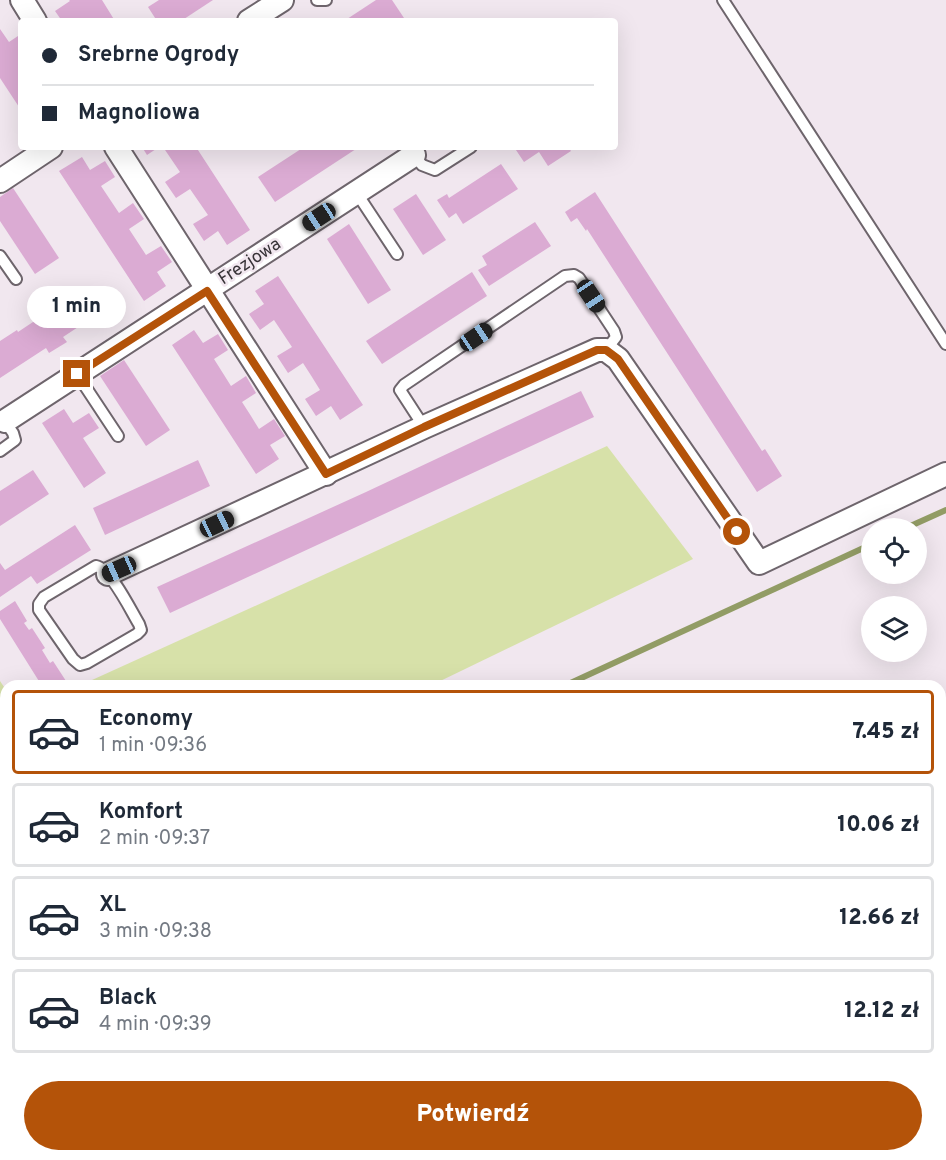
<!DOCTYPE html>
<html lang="pl">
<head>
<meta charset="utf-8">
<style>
	body { margin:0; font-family:Overpass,sans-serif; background:#f6f6f7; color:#1f2937; height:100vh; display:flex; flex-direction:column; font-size:22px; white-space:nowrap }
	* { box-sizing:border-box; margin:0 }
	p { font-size:20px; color:#747a83 }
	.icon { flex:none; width:33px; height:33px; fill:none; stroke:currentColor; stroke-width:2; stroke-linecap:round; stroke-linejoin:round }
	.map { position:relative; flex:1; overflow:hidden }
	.drawer { position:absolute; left:0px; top:680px; width:946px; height:482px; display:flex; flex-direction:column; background:#fff; border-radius:18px 18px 0 0; box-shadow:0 6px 24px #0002 }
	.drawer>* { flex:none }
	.top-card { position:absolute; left:18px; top:18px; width:600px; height:132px; border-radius:6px; box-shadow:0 6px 24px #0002; display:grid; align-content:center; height:132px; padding:0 24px; background:#fff }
	.controls { position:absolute; left:861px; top:518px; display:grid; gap:12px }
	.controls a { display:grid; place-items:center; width:66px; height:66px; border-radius:50%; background:#fff; box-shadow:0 6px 24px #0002; font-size:30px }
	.end { position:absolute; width:27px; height:27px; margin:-14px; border:8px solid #b45309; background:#fff; box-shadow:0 0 0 3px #fff }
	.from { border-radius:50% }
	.bubble { position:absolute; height:42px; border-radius:21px; background:#fff; box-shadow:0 6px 24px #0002; font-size:20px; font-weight:800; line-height:42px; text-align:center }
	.car { position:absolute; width:18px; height:36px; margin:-18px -9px; border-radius:8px; box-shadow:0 0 4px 2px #0007; background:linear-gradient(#222 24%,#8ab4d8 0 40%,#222 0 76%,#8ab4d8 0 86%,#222 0) }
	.top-card b { display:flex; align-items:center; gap:21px; height:57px; font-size:22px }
	.top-card b+b { border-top:2px solid #e0e1e3 }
	.top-card i { width:15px; height:15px; background:#1f2937 }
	ul { padding:10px 0 0; list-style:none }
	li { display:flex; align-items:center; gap:18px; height:84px; margin:0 12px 9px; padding:0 12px; border:3px solid #e0e1e3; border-radius:6px }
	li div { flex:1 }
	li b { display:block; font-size:22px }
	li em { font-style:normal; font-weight:800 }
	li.active { border-color:#b45309 }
	li>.icon { width:54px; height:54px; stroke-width:1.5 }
	.primary-button { display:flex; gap:12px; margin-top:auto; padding:12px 24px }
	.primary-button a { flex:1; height:69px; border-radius:36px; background:#b45309; color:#fff; font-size:24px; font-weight:800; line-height:69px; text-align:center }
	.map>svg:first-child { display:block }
</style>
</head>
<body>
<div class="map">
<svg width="946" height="1160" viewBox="0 0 946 1160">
	<rect width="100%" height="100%" fill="#f1e7ef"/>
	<g fill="#d7e1a9">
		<polygon points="607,446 693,559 432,685 81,685"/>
		<polygon points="0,681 6,690 6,892 0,895"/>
	</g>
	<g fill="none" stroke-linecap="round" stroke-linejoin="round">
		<g stroke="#929c65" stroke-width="6">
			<polyline points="906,528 946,510"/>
			<polyline points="564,686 872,544"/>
			<polyline points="0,946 6,943"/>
		</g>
	</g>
	<g fill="#dbabd3">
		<polygon points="69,0 102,0 115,21 83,21 81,18 75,21 62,21 55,11 70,1"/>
		<polygon points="159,0 213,0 181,21 157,21 148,7"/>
		<polygon points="376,0 392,0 404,18 399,21 344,21"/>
		<polygon points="0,29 9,42 21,34 19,58 21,110 0,78"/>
		<polygon points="142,147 159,147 147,155"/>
		<polygon points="163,147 196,147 250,230 227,245 218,231 204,241 193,224 208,215 190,189 176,198 165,182 180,172"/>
		<polygon points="304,147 359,147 275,202 258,177"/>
		<polygon points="514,147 568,147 571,151 548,166 539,152 524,162"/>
		<polygon points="82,157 90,170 105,161 115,177 101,186 119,213 133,203 144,219 129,229 146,255 161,246 172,262 157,272 166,286 144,301 59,171"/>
		<polygon points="501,164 518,189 463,224 456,213 449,218 437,200 447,194 449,198"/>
		<polygon points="13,188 59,258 35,274 0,221 0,197"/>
		<polygon points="595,192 762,451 765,449 782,476 757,492 587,229 586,231 577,218 571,222 565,212"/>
		<polygon points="416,194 446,240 423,255 393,209"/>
		<polygon points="535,222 551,246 489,286 478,270 487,265 482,256"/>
		<polygon points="349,224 391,290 368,304 327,239"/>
		<polygon points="472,272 487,296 382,364 366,341"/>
		<polygon points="278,276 363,405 340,420 331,406 316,416 305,399 320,390 312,377 303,363 288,373 277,356 292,347 274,320 260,330 249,314 264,304 255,291"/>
		<polygon points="87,286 92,294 99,289 110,306 63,337 67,342 49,353 46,348 0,378 0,341 17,330 18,332"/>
		<polygon points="194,330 203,343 218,334 228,350 214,359 231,386 246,376 256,393 242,402 251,416 259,429 274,419 285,436 270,445 279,459 256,474 172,345"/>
		<polygon points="124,360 170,430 146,446 100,376"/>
		<polygon points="581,391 594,417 170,613 157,587 366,492"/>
		<polygon points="64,409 73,423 89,413 99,428 83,438 106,473 84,488 42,423"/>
		<polygon points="198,460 210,486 105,535 93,508"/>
		<polygon points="33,470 49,494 0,526 0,491"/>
		<polygon points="75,525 91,550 37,584 31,576 0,597 0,563 5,570"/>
		<polygon points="15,601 27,621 24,623 29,630 32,628 45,648 42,650 50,663 53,661 66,681 59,686 42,686 0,619 0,611"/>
	</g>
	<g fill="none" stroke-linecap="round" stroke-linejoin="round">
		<defs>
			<g id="lane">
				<polyline points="317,0 326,0"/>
				<polyline points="723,0 946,344"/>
				<polyline points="413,154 422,165 435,170 471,147"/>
				<polyline points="356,192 397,254"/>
				<polyline points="0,256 16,279"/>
				<polyline points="77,374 118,436"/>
				<polyline points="424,427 400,390 404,385 565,276 574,275 579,278 614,331 616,337 606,350"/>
				<polyline points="0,451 15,440 13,433 4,420"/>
				<path d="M96,566C111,569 131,611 139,624L141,630L137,634L87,663L80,665L73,659L39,610V604L44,597Z"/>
			</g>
			<g id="street">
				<polyline points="22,0 35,21"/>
				<polyline points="249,21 282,0"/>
				<polyline points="116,147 326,474"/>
				<polyline points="0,181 51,147"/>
				<polyline points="5,421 414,155"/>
				<polyline points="108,574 424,427 597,350 606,350 618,359 759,563 946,474"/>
			</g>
		</defs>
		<use href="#lane" stroke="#6e656c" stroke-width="14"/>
		<use href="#street" stroke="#6e656c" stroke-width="26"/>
		<use href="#lane" stroke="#fff" stroke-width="10"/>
		<use href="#street" stroke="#fff" stroke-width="22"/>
	</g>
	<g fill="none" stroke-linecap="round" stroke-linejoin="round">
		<polyline stroke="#b45309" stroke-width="8" points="77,374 207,291 326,474 424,427 597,350 606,350 618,359 737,532"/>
	</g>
	<g text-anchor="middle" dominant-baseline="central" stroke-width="5" stroke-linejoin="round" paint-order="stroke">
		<g font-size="18" fill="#373337" stroke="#f1e7ef">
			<text transform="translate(250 262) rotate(-33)">Frezjowa</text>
		</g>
	</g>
</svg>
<div class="controls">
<a><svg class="icon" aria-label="locate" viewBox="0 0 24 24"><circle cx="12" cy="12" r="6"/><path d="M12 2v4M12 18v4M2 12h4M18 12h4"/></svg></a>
<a><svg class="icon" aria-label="layers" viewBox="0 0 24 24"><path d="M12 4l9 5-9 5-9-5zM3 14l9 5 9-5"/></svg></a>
</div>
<i class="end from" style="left:737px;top:532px"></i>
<i class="end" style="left:77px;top:374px"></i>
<div class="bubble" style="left:27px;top:286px;width:99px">1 min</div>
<i class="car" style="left:319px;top:217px;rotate:237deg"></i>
<i class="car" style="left:591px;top:296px;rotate:146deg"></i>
<i class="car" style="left:476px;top:337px;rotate:56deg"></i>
<i class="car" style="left:217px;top:524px;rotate:65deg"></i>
<i class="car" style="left:119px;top:569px;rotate:246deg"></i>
<div class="top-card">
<b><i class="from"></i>Srebrne Ogrody</b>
<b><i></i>Magnoliowa</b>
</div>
<section class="drawer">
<ul>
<li class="active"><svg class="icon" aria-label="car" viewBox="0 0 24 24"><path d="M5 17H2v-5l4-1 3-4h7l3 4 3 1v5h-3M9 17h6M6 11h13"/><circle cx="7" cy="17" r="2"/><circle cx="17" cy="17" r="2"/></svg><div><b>Economy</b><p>1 min · 09:36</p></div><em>7.45 zł</em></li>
<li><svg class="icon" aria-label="car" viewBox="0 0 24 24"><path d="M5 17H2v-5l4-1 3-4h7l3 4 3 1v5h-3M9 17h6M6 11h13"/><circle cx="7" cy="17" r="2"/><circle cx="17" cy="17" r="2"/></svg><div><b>Komfort</b><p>2 min · 09:37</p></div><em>10.06 zł</em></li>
<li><svg class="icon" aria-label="car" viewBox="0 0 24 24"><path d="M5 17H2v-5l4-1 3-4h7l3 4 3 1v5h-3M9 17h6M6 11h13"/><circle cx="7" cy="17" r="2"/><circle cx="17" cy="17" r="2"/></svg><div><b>XL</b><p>3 min · 09:38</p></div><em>12.66 zł</em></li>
<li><svg class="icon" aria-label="car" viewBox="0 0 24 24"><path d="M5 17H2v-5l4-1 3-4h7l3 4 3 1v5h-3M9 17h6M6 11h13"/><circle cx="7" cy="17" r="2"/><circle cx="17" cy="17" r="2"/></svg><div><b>Black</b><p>4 min · 09:39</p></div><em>12.12 zł</em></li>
</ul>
<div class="primary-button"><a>Potwierdź</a></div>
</section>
</div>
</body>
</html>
